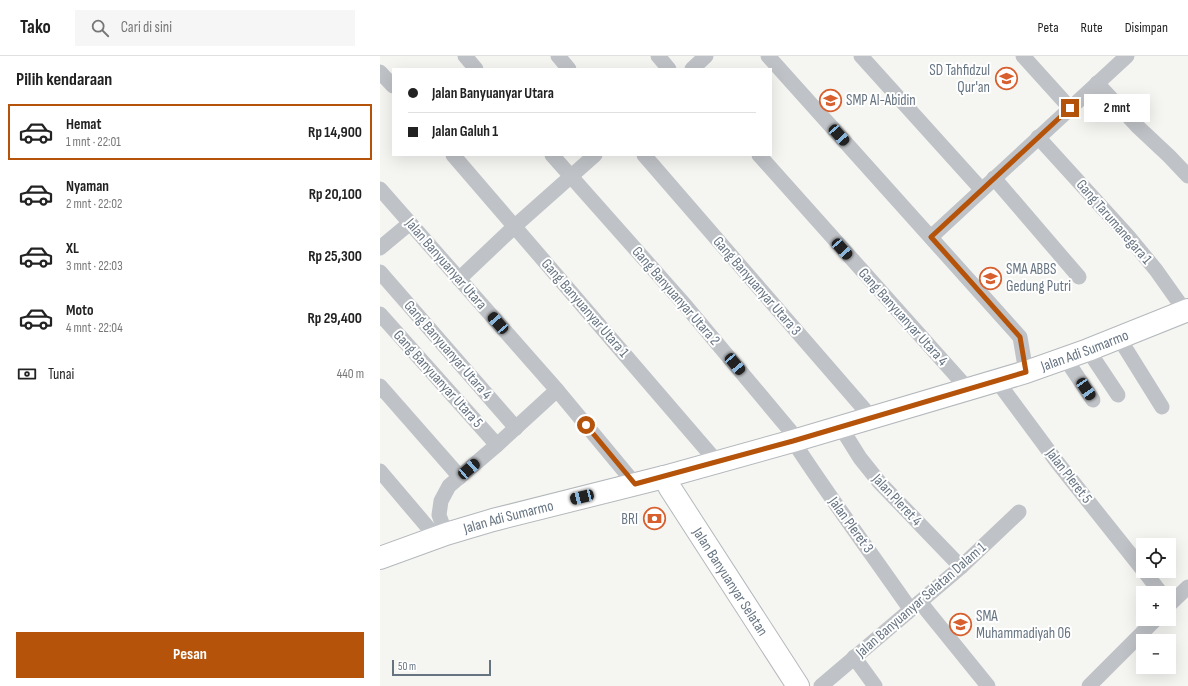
<!DOCTYPE html>
<html lang="id">
<head>
<meta charset="utf-8">
<style>
	body { margin:0; font-family:"Sofia Sans Condensed",sans-serif; background:#f6f6f6; color:#222; height:100vh; display:flex; flex-direction:column; font-size:15px; white-space:nowrap }
	* { box-sizing:border-box; margin:0 }
	p { font-size:13px; color:#767676 }
	.icon { flex:none; width:22px; height:22px; fill:none; stroke:currentColor; stroke-width:2; stroke-linecap:round; stroke-linejoin:round }
	.map { position:relative; flex:1; overflow:hidden }
	.panel { display:flex; flex-direction:column; background:#fff; width:380px }
	.panel>* { flex:none }
	.banner { position:absolute; left:12px; top:12px; width:380px; height:88px; border-radius:0px; box-shadow:0 4px 16px #0002; display:grid; align-content:center; height:88px; padding:0 16px; background:#fff }
	.tools { position:absolute; left:756px; top:482px; display:grid; gap:8px }
	.tools a { display:grid; place-items:center; width:40px; height:40px; border-radius:0px; background:#fff; box-shadow:0 4px 16px #0002; font-size:20px }
	.scale { position:absolute; left:12px; bottom:10px; width:99px; box-sizing:border-box; padding-left:4px; border:2px solid #667482; border-top:0; font-size:11px; line-height:14px; white-space:nowrap; color:#667482; -webkit-text-stroke:3px #fff; paint-order:stroke }
	.end { position:absolute; width:18px; height:18px; margin:-9px; border:5px solid #b45309; background:#fff; box-shadow:0 0 0 2px #fff }
	.from { border-radius:50% }
	.bubble { position:absolute; height:28px; border-radius:0px; background:#fff; box-shadow:0 4px 16px #0002; font-size:13px; font-weight:700; line-height:28px; text-align:center }
	.car { position:absolute; width:12px; height:24px; margin:-12px -6px; border-radius:5px; box-shadow:0 0 3px 1px #0007; background:linear-gradient(#222 24%,#8ab4d8 0 40%,#222 0 76%,#8ab4d8 0 86%,#222 0) }
	.banner b { display:flex; align-items:center; gap:14px; height:38px; font-size:15px }
	.banner b+b { border-top:1px solid #e0e0e0 }
	.banner i { width:10px; height:10px; background:#222 }
	ul { padding:0; list-style:none }
	li { display:flex; align-items:center; gap:12px; height:56px; margin:0 8px 6px; padding:0 8px; border:2px solid transparent; border-radius:0px }
	li div { flex:1 }
	li b { display:block; font-size:15px }
	li em { font-style:normal; font-weight:700 }
	li.current { border-color:#b45309 }
	li>.icon { width:36px; height:36px; stroke-width:1.5 }
	h2 { padding:0 16px; font-size:18px; line-height:48px }
	.pay { display:flex; align-items:center; gap:10px; height:44px; padding:0 16px; font-size:15px }
	.pay p { margin-inline-start:auto }
	.cta { display:flex; gap:8px; margin-top:auto; padding:8px 16px }
	.cta a { flex:1; height:46px; border-radius:0px; background:#b45309; color:#fff; font-size:16px; font-weight:700; line-height:46px; text-align:center }
	header { display:flex; align-items:center; gap:24px; box-sizing:border-box; height:56px; padding:0 20px; background:#fff; border-bottom:1px solid #e0e0e0 }
	header strong { font-size:19px }
	nav { display:flex; gap:22px; margin-inline-start:auto; font-size:14px }
	.search { width:280px; height:36px; background:#f6f6f6; display:flex; align-items:center; gap:10px; box-sizing:border-box; padding:0 14px; border-radius:0px; color:#767676; font-size:15px }
	main { display:flex; flex:1; min-height:0 }
	.map>svg:first-child { display:block }
</style>
</head>
<body>
<header>
<strong>Tako</strong>
<div class="search"><svg class="icon" aria-label="search" viewBox="0 0 24 24"><circle cx="10" cy="10" r="6"/><path d="M15 15l6 6"/></svg>Cari di sini</div>
<nav><a>Peta</a><a>Rute</a><a>Disimpan</a></nav>
</header>
<main>
<section class="panel">
<h2>Pilih kendaraan</h2>
<ul>
<li class="current"><svg class="icon" aria-label="car" viewBox="0 0 24 24"><path d="M5 17H2v-5l4-1 3-4h7l3 4 3 1v5h-3M9 17h6M6 11h13"/><circle cx="7" cy="17" r="2"/><circle cx="17" cy="17" r="2"/></svg><div><b>Hemat</b><p>1 mnt · 22:01</p></div><em>Rp 14,900</em></li>
<li><svg class="icon" aria-label="car" viewBox="0 0 24 24"><path d="M5 17H2v-5l4-1 3-4h7l3 4 3 1v5h-3M9 17h6M6 11h13"/><circle cx="7" cy="17" r="2"/><circle cx="17" cy="17" r="2"/></svg><div><b>Nyaman</b><p>2 mnt · 22:02</p></div><em>Rp 20,100</em></li>
<li><svg class="icon" aria-label="car" viewBox="0 0 24 24"><path d="M5 17H2v-5l4-1 3-4h7l3 4 3 1v5h-3M9 17h6M6 11h13"/><circle cx="7" cy="17" r="2"/><circle cx="17" cy="17" r="2"/></svg><div><b>XL</b><p>3 mnt · 22:03</p></div><em>Rp 25,300</em></li>
<li><svg class="icon" aria-label="car" viewBox="0 0 24 24"><path d="M5 17H2v-5l4-1 3-4h7l3 4 3 1v5h-3M9 17h6M6 11h13"/><circle cx="7" cy="17" r="2"/><circle cx="17" cy="17" r="2"/></svg><div><b>Moto</b><p>4 mnt · 22:04</p></div><em>Rp 29,400</em></li>
</ul>
<div class="pay"><svg class="icon" aria-label="cash" viewBox="0 0 24 24"><path d="M3 7h18v10H3z"/><circle cx="12" cy="12" r="2"/></svg>Tunai<p>440 m</p></div>
<div class="cta"><a>Pesan</a></div>
</section>
<div class="map">
<svg width="808" height="630" viewBox="0 0 808 630">
	<rect width="100%" height="100%" fill="#f5f6f2"/>
	<g fill="none" stroke-linecap="round" stroke-linejoin="round">
		<defs>
			<g id="secondary">
				<path id="s1" d="M284,421L290,432L418,630"/>
				<path id="s2" d="M0,502L66,478L113,464L284,421L413,385L646,316L708,294L808,254"/>
			</g>
		</defs>
		<use href="#secondary" stroke="#b4b8bc" stroke-width="24"/>
		<g stroke="#bfc2c6" stroke-width="15">
			<polyline points="85,0 96,13"/>
			<polyline points="178,0 189,13"/>
			<polyline points="278,0 289,13"/>
			<polyline points="388,0 640,281 646,316"/>
			<polyline points="481,0 601,133"/>
			<polyline points="643,0 690,52"/>
			<polyline points="312,13 326,0"/>
			<polyline points="0,16 13,30"/>
			<polyline points="717,27 757,70 789,100 808,120"/>
			<polyline points="658,81 748,180 776,214 805,255"/>
			<polyline points="73,99 337,406"/>
			<polyline points="172,99 305,249 418,384"/>
			<polyline points="264,99 491,361"/>
			<polyline points="379,99 588,333"/>
			<polyline points="614,122 699,221"/>
			<polyline points="0,133 177,334 255,428"/>
			<polyline points="551,181 747,0"/>
			<polyline points="0,192 30,167"/>
			<polyline points="0,216 136,372"/>
			<polyline points="79,223 135,170 215,99"/>
			<polyline points="0,258 117,389"/>
			<polyline points="739,282 782,351"/>
			<polyline points="708,294 738,339"/>
			<polyline points="685,302 713,344"/>
			<polyline points="617,325 677,406 763,514"/>
			<polyline points="0,330 80,421"/>
			<polyline points="460,370 480,402 500,427 581,511"/>
			<path d="M413,385C450,442 491,497 530,553"/>
			<polyline points="0,415 56,481"/>
			<polyline points="66,478 59,459 61,445 69,430 117,389 177,334"/>
			<polyline points="764,515 781,537"/>
			<polyline points="540,546 608,630"/>
			<polyline points="789,549 808,531"/>
			<polyline points="474,601 495,630"/>
			<polyline points="441,630 581,511 639,456"/>
			<polyline points="709,630 776,563"/>
		</g>
		<use href="#secondary" stroke="#fff" stroke-width="22"/>
	</g>
	<g fill="none" stroke-linecap="round" stroke-linejoin="round">
		<polyline stroke="#b45309" stroke-width="5" points="206,369 255,428 413,385 646,316 640,281 551,181 690,52"/>
	</g>
	<defs>
		<symbol id="school-ring" viewBox="-11 -11 22 22"><circle r="9.5" fill="#fff" stroke="#d8602f" stroke-width="1.5"/><path d="M0-5L7-2L0 1L-7-2ZM-4 1L0 2.5L4 1V4Q0 6-4 4Z" fill="#d8602f"/></symbol>
		<symbol id="bank-ring" viewBox="-11 -11 22 22"><circle r="9.5" fill="#fff" stroke="#d8602f" stroke-width="1.5"/><path d="M-6-4H6V4H-6ZM0-2.3a2.3 2.3 0 1 0 0 4.6a2.3 2.3 0 1 0 0-4.6Z" fill="#d8602f"/></symbol>
	</defs>
	<g fill-rule="evenodd">
		<use href="#school-ring" x="614" y="10" width="25" height="25"/>
		<use href="#school-ring" x="438" y="32" width="25" height="25"/>
		<use href="#school-ring" x="598" y="210" width="25" height="25"/>
		<use href="#bank-ring" x="262" y="450" width="25" height="25"/>
		<use href="#school-ring" x="568" y="556" width="25" height="25"/>
	</g>
	<g text-anchor="middle" dominant-baseline="central" stroke-width="4" stroke-linejoin="round" paint-order="stroke">
		<g font-size="15" fill="#667482" stroke="#fff" text-anchor="start">
			<text x="610" y="14" text-anchor="end">SD Tahfidzul<tspan x="610" dy="17">Qur'an</tspan></text>
			<text x="466" y="44">SMP Al-Abidin</text>
			<text x="626" y="213">SMA ABBS<tspan x="626" dy="17">Gedung Putri</tspan></text>
			<text x="258" y="463" text-anchor="end">BRI</text>
			<text x="596" y="560">SMA<tspan x="596" dy="17">Muhammadiyah 06</tspan></text>
		</g>
		<g font-size="15" fill="#667482" stroke="#fff">
			<text transform="translate(734 166) rotate(49)">Gang Tarumanegara 1</text>
			<text transform="translate(66 208) rotate(49)">Jalan Banyuanyar Utara</text>
			<text transform="translate(377 230) rotate(49)">Gang Banyuanyar Utara 3</text>
			<text transform="translate(296 240) rotate(49)">Gang Banyuanyar Utara 2</text>
			<text transform="translate(205 252) rotate(49)">Gang Banyuanyar Utara 1</text>
			<text transform="translate(523 261) rotate(48)">Gang Banyuanyar Utara 4</text>
			<text transform="translate(68 294) rotate(49)">Gang Banyuanyar Utara 4</text>
			<text stroke="none"><textPath href="#s2" startOffset="735">Jalan Adi Sumarmo</textPath></text>
			<text transform="translate(58 323) rotate(48)">Gang Banyuanyar Utara 5</text>
			<text transform="translate(689 420) rotate(52)">Jalan Pleret 5</text>
			<text transform="translate(517 444) rotate(47)">Jalan Pleret 4</text>
			<text stroke="none"><textPath href="#s2" startOffset="135">Jalan Adi Sumarmo</textPath></text>
			<text transform="translate(471 469) rotate(54)">Jalan Pleret 3</text>
			<text stroke="none"><textPath href="#s1" startOffset="124">Jalan Banyuanyar Selatan</textPath></text>
			<text transform="translate(541 544) rotate(-41)">Jalan Banyuanyar Selatan Dalam 1</text>
		</g>
	</g>
</svg>
<div class="tools">
<a><svg class="icon" aria-label="locate" viewBox="0 0 24 24"><circle cx="12" cy="12" r="6"/><path d="M12 2v4M12 18v4M2 12h4M18 12h4"/></svg></a>
<a>+</a>
<a>−</a>
</div>
<div class="scale">50 m</div>
<i class="end from" style="left:206px;top:369px"></i>
<i class="end" style="left:690px;top:52px"></i>
<div class="bubble" style="left:704px;top:38px;width:66px">2 mnt</div>
<i class="car" style="left:459px;top:79px;rotate:138deg"></i>
<i class="car" style="left:462px;top:193px;rotate:138deg"></i>
<i class="car" style="left:118px;top:267px;rotate:319deg"></i>
<i class="car" style="left:355px;top:308px;rotate:140deg"></i>
<i class="car" style="left:706px;top:333px;rotate:146deg"></i>
<i class="car" style="left:89px;top:413px;rotate:49deg"></i>
<i class="car" style="left:202px;top:441px;rotate:256deg"></i>
<div class="banner">
<b><i class="from"></i>Jalan Banyuanyar Utara</b>
<b><i></i>Jalan Galuh 1</b>
</div>
</div>
</main>
</body>
</html>
